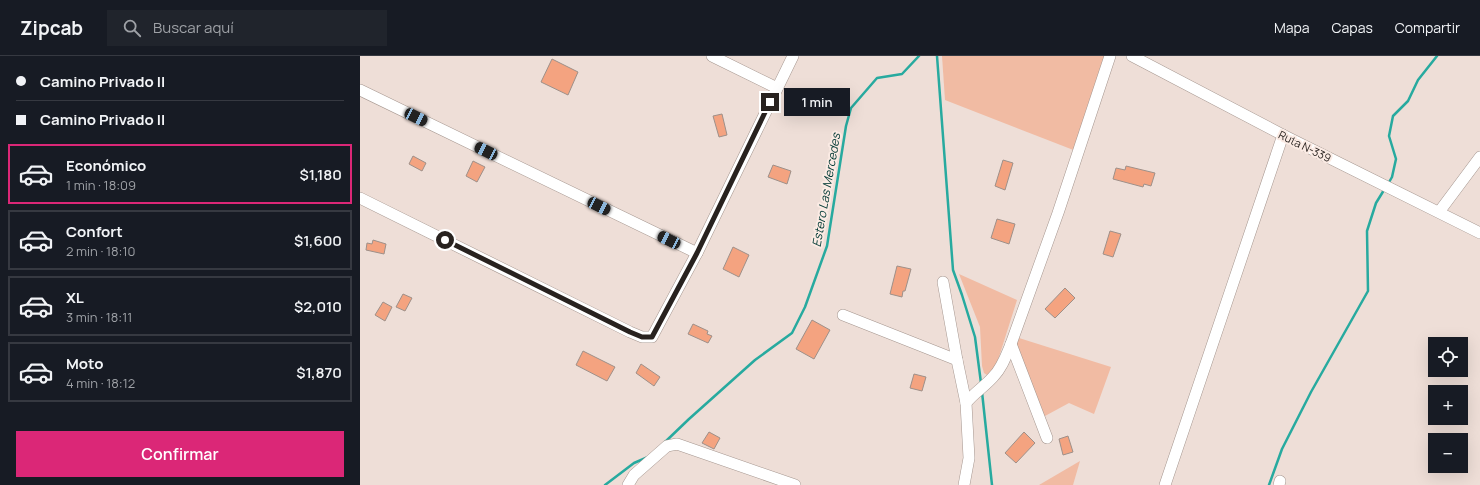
<!DOCTYPE html>
<html lang="es">
<head>
<meta charset="utf-8">
<style>
	body { margin:0; font-family:Manrope,sans-serif; background:#20242c; color:#f1f3f6; height:100vh; display:flex; flex-direction:column; font-size:15px; white-space:nowrap }
	* { box-sizing:border-box; margin:0 }
	p { font-size:13px; color:#9ea1a6 }
	.icon { flex:none; width:22px; height:22px; fill:none; stroke:currentColor; stroke-width:2; stroke-linecap:round; stroke-linejoin:round }
	.map { position:relative; flex:1; overflow:hidden }
	.panel { display:flex; flex-direction:column; background:#171b24; width:360px }
	.panel>* { flex:none }
	.guide { display:grid; align-content:center; height:88px; padding:0 16px; background:#171b24 }
	.controls { position:absolute; left:1068px; top:281px; display:grid; gap:8px }
	.controls a { display:grid; place-items:center; width:40px; height:40px; border-radius:0px; background:#171b24; box-shadow:0 4px 16px #0002; font-size:20px }
	.end { position:absolute; width:18px; height:18px; margin:-9px; border:5px solid #28221f; background:#fff; box-shadow:0 0 0 2px #fff }
	.from { border-radius:50% }
	.bubble { position:absolute; height:28px; border-radius:0px; background:#171b24; box-shadow:0 4px 16px #0002; font-size:13px; font-weight:600; line-height:28px; text-align:center }
	.car { position:absolute; width:12px; height:24px; margin:-12px -6px; border-radius:5px; box-shadow:0 0 3px 1px #0007; background:linear-gradient(#222 24%,#8ab4d8 0 40%,#222 0 76%,#8ab4d8 0 86%,#222 0) }
	.guide b { display:flex; align-items:center; gap:14px; height:38px; font-size:15px }
	.guide b+b { border-top:1px solid #363941 }
	.guide i { width:10px; height:10px; background:#f1f3f6 }
	ul { padding:0; list-style:none }
	li { display:flex; align-items:center; gap:12px; height:60px; margin:0 8px 6px; padding:0 8px; border:2px solid #363941; border-radius:0px }
	li div { flex:1 }
	li b { display:block; font-size:15px }
	li em { font-style:normal; font-weight:600 }
	li.on { border-color:#db2777 }
	li>.icon { width:36px; height:36px; stroke-width:1.5 }
	.cta { display:flex; gap:8px; margin-top:auto; padding:8px 16px }
	.cta a { flex:1; height:46px; border-radius:0px; background:#db2777; color:#fff; font-size:16px; font-weight:600; line-height:46px; text-align:center }
	header { display:flex; align-items:center; gap:24px; box-sizing:border-box; height:56px; padding:0 20px; background:#171b24; border-bottom:1px solid #363941 }
	header strong { font-size:19px }
	nav { display:flex; gap:22px; margin-inline-start:auto; font-size:14px }
	.search { width:280px; height:36px; background:#20242c; display:flex; align-items:center; gap:10px; box-sizing:border-box; padding:0 14px; border-radius:0px; color:#9ea1a6; font-size:15px }
	main { display:flex; flex:1; min-height:0 }
	.map>svg:first-child { display:block }
</style>
</head>
<body>
<header>
<strong>Zipcab</strong>
<div class="search"><svg class="icon" aria-label="search" viewBox="0 0 24 24"><circle cx="10" cy="10" r="6"/><path d="M15 15l6 6"/></svg>Buscar aquí</div>
<nav><a>Mapa</a><a>Capas</a><a>Compartir</a></nav>
</header>
<main>
<section class="panel">
<div class="guide">
<b><i class="from"></i>Camino Privado II</b>
<b><i></i>Camino Privado II</b>
</div>
<ul>
<li class="on"><svg class="icon" aria-label="car" viewBox="0 0 24 24"><path d="M5 17H2v-5l4-1 3-4h7l3 4 3 1v5h-3M9 17h6M6 11h13"/><circle cx="7" cy="17" r="2"/><circle cx="17" cy="17" r="2"/></svg><div><b>Económico</b><p>1 min · 18:09</p></div><em>$1,180</em></li>
<li><svg class="icon" aria-label="car" viewBox="0 0 24 24"><path d="M5 17H2v-5l4-1 3-4h7l3 4 3 1v5h-3M9 17h6M6 11h13"/><circle cx="7" cy="17" r="2"/><circle cx="17" cy="17" r="2"/></svg><div><b>Confort</b><p>2 min · 18:10</p></div><em>$1,600</em></li>
<li><svg class="icon" aria-label="car" viewBox="0 0 24 24"><path d="M5 17H2v-5l4-1 3-4h7l3 4 3 1v5h-3M9 17h6M6 11h13"/><circle cx="7" cy="17" r="2"/><circle cx="17" cy="17" r="2"/></svg><div><b>XL</b><p>3 min · 18:11</p></div><em>$2,010</em></li>
<li><svg class="icon" aria-label="car" viewBox="0 0 24 24"><path d="M5 17H2v-5l4-1 3-4h7l3 4 3 1v5h-3M9 17h6M6 11h13"/><circle cx="7" cy="17" r="2"/><circle cx="17" cy="17" r="2"/></svg><div><b>Moto</b><p>4 min · 18:12</p></div><em>$1,870</em></li>
</ul>
<div class="cta"><a>Confirmar</a></div>
</section>
<div class="map">
<svg width="1120" height="429" viewBox="0 0 1120 429">
	<rect width="100%" height="100%" fill="#eeded7"/>
	<g fill="#f1bba3">
		<polygon points="582,0 747,0 716,95 585,44"/>
		<polygon points="599,218 657,244 638,304 630,321 624,317 622,310 620,271"/>
		<polygon points="659,282 751,311 734,358 709,347 685,360 674,355 653,298"/>
		<polygon points="720,405 713,429 679,429"/>
	</g>
	<g fill="none" stroke-linecap="round" stroke-linejoin="round">
		<g stroke="#27aa9f" stroke-width="2.5">
			<polyline points="577,0 593,214 602,239 615,281 621,327"/>
			<polyline points="1028,128 1032,121 1036,103 1029,80 1033,60 1048,45 1058,24 1077,0"/>
			<polyline points="622,336 632,429"/>
			<polyline points="305,386 329,363 395,304 432,277 445,251 467,190 486,70 491,52 517,22 542,18 559,0"/>
			<polyline points="245,429 274,407 288,401"/>
			<polyline points="909,429 922,393 951,336 1008,235 1007,175 1016,147 1024,134"/>
		</g>
	</g>
	<g fill="#f4a380" stroke="#9e9089">
		<polygon points="192,3 218,16 208,39 181,26"/>
		<polygon points="362,58 367,79 359,81 353,60"/>
		<polygon points="53,100 66,107 62,115 49,108"/>
		<polygon points="643,104 653,107 645,134 635,130"/>
		<polygon points="113,105 125,111 117,126 106,120"/>
		<polygon points="413,109 431,115 427,128 408,121"/>
		<polygon points="766,110 795,117 791,130 784,128 783,131 753,123 756,112 765,114"/>
		<polygon points="637,163 655,168 649,188 631,182"/>
		<polygon points="750,175 761,178 753,201 743,198"/>
		<polygon points="13,184 26,188 24,198 6,194 7,187 12,188"/>
		<polygon points="373,191 389,199 379,221 363,213"/>
		<polygon points="537,210 551,213 545,235 543,235 542,241 530,238"/>
		<polygon points="705,232 715,242 695,262 685,253"/>
		<polygon points="43,238 52,242 45,255 36,251"/>
		<polygon points="23,246 32,251 25,265 15,259"/>
		<polygon points="452,264 470,274 454,303 436,293"/>
		<polygon points="333,268 348,275 347,278 352,280 348,287 328,278"/>
		<polygon points="223,295 255,311 247,325 216,309"/>
		<polygon points="281,308 300,321 294,330 276,317"/>
		<polygon points="554,318 566,321 562,335 550,332"/>
		<polygon points="349,376 360,382 354,393 342,387"/>
		<polygon points="664,376 675,387 656,407 645,397"/>
		<polygon points="708,380 713,396 703,399 699,383"/>
	</g>
	<g fill="none" stroke-linecap="round" stroke-linejoin="round">
		<defs>
			<g id="minor">
				<polyline points="352,0 417,32"/>
				<polyline points="772,0 923,79 1120,177"/>
				<polyline points="0,34 337,197"/>
				<polyline points="0,142 270,276 282,281 292,281 337,197 433,0"/>
				<polyline points="1079,156 1120,101"/>
				<polyline points="583,226 597,304 606,347"/>
				<polyline points="483,259 597,304"/>
				<polyline points="651,288 687,382"/>
				<polyline points="268,429 274,419 307,390 317,388 435,429"/>
				<path d="M604,429L609,402L606,347C614,337 624,331 633,321C642,312 646,300 651,288L698,157L750,0"/>
				<polyline points="805,429 923,79"/>
				<polyline points="919,429 920,425"/>
			</g>
		</defs>
		<use href="#minor" stroke="#a5968f" stroke-width="12"/>
		<use href="#minor" stroke="#fff" stroke-width="11"/>
	</g>
	<g fill="none" stroke-linecap="round" stroke-linejoin="round">
		<polyline stroke="#28221f" stroke-width="5" points="85,184 270,276 282,281 292,281 337,197 410,46"/>
	</g>
	<g text-anchor="middle" dominant-baseline="central" stroke-width="4" stroke-linejoin="round" paint-order="stroke">
		<g font-size="11" fill="#28221f" stroke="#fbebe4">
			<text transform="translate(945 90) rotate(26)">Ruta N-339</text>
		</g>
		<g font-size="12" font-style="italic" fill="#003934" stroke="#fbebe4">
			<text transform="translate(466 134) rotate(-80)">Estero Las Mercedes</text>
		</g>
	</g>
</svg>
<div class="controls">
<a><svg class="icon" aria-label="locate" viewBox="0 0 24 24"><circle cx="12" cy="12" r="6"/><path d="M12 2v4M12 18v4M2 12h4M18 12h4"/></svg></a>
<a>+</a>
<a>−</a>
</div>
<i class="end from" style="left:85px;top:184px"></i>
<i class="end" style="left:410px;top:46px"></i>
<div class="bubble" style="left:424px;top:32px;width:66px">1 min</div>
<i class="car" style="left:56px;top:61px;rotate:116deg"></i>
<i class="car" style="left:126px;top:95px;rotate:296deg"></i>
<i class="car" style="left:239px;top:150px;rotate:116deg"></i>
<i class="car" style="left:309px;top:184px;rotate:296deg"></i>
</div>
</main>
</body>
</html>
